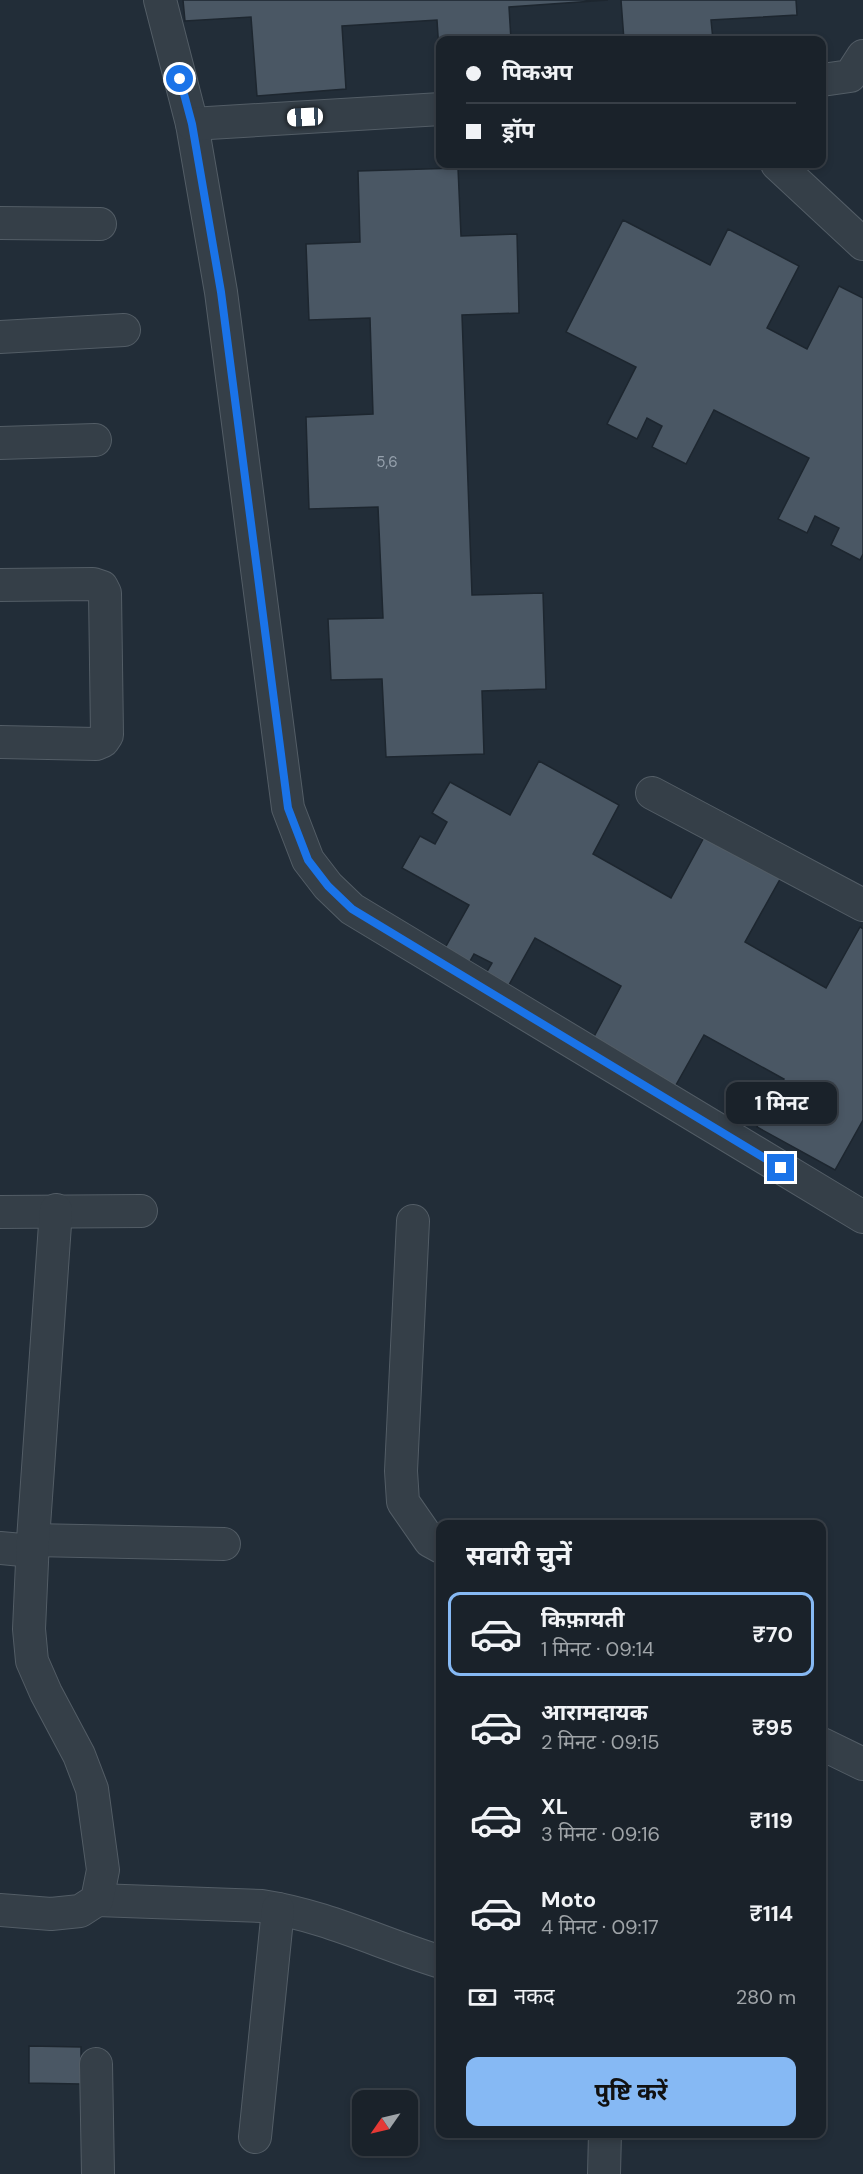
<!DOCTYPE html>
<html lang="hi">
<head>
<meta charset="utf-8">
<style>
	body { margin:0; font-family:"DM Sans","Noto Sans Devanagari",sans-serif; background:#232a32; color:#f1f3f6; height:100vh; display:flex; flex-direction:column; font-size:22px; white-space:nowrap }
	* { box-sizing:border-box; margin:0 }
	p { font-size:20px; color:#9fa4a8 }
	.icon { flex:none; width:33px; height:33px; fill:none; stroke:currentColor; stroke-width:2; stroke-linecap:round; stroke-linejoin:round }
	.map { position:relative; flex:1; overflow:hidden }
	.details { position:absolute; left:436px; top:1520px; width:390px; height:618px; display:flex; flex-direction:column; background:#1a222a; border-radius:12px; box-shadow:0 3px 9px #0003,0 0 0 2px #383f47 }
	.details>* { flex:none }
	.hud { position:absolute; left:436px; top:36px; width:390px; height:132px; border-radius:12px; box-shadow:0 3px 9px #0003,0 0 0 2px #383f47; display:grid; align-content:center; height:132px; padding:0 30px; background:#1a222a }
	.needle { width:39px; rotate:236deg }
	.controls { position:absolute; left:352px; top:2090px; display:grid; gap:12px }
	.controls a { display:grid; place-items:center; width:66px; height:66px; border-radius:12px; background:#1a222a; box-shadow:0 3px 9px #0003,0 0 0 2px #383f47; font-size:30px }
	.end { position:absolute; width:27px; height:27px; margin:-14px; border:8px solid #1a73e8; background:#fff; box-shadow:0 0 0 3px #fff }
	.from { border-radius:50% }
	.bubble { position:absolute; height:42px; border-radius:12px; background:#1a222a; box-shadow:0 3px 9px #0003,0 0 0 2px #383f47; font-size:20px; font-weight:700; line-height:42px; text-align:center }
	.car { position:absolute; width:18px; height:36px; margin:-18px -9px; border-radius:8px; box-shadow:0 0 4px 2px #0007; background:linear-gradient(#fff 24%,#345 0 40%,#fff 0 76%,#345 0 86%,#fff 0) }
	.hud b { display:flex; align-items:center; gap:21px; height:57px; font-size:22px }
	.hud b+b { border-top:2px solid #383f47 }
	.hud i { width:15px; height:15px; background:#f1f3f6 }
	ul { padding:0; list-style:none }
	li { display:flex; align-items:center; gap:18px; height:84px; margin:0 12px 9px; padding:0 18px; border:3px solid transparent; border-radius:12px }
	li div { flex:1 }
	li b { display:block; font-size:22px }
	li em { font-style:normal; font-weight:700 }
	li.active { border-color:#86b9f4 }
	li>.icon { width:54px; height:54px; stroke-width:1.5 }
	h2 { padding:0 30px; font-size:27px; line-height:72px }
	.pay { display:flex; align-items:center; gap:15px; height:66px; padding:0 30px; font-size:22px }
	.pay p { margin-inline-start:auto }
	.action { display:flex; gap:12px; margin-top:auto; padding:12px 30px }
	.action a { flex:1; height:69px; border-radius:12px; background:#86b9f4; color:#111; font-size:24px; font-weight:700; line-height:69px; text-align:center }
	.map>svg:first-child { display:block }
</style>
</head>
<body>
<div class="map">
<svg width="863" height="2174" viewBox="0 0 863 2174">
	<rect width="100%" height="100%" fill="#222d38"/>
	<g fill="#4a5764" stroke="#1d262f" stroke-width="1.5">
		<polygon points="183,0 608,0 509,7 511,40 441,40 441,83 437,20 342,26 346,89 257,96 251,17 185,21"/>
		<polygon points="621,0 796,0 797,15 711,20 713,40 624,40"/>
		<polygon points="458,168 461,236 517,234 519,313 462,315 472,595 543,593 546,689 482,691 484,754 386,757 382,679 331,680 328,619 383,618 378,507 309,509 306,417 373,414 370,318 309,320 306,244 360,242 358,171"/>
		<polygon points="623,220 710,265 728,229 799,266 767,328 807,349 839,286 863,298 863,554 860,560 831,545 839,528 815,516 807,533 778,519 809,458 714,410 686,464 652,447 662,426 647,418 637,439 607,424 636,367 566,332"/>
		<polygon points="539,761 619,805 593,854 671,898 708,830 784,872 745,942 826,988 860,927 863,929 863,1120 835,1170 757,1127 784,1079 704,1035 672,1092 589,1046 621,986 535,938 505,992 482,980 492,963 474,954 465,970 440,957 469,905 402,868 420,836 435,844 447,822 432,813 450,782 510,815"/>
		<polygon points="29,2046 81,2047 81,2084 29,2083"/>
	</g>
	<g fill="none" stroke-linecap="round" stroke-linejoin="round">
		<defs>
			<g id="minor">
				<polyline points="160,0 192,124 221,292 288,808 308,860 328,886 352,909 863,1217"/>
				<polyline points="822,80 850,76 863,56"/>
				<polyline points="192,124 441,109"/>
				<polyline points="777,164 863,244"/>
				<polyline points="0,223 100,224"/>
				<polyline points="0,337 124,330"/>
				<polyline points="0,443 95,440"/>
				<polyline points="0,585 93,584 102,587 105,593 107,735 103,741 96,744 0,742"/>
				<polyline points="652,793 863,905"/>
				<polyline points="0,1212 141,1211"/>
				<polyline points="413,1221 401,1471 403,1502 430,1541 441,1547"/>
				<polyline points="33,1540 224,1544"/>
				<polyline points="0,1548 33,1551"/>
				<polyline points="822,1744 863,1764"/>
				<path d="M97,1900L262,1906C327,1916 379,1943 441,1962"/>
				<polyline points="0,1910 51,1914 80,1911 97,1900 103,1870 92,1789 79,1755 46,1693 32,1661 29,1629 33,1540 56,1210"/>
				<polyline points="96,2064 98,2174"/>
				<polyline points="255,2137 278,1909"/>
				<polyline points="604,2174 605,2133"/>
			</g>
		</defs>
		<use href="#minor" stroke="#535d66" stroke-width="34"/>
		<use href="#minor" stroke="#353f48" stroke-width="32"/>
	</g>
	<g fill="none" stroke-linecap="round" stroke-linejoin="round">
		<polyline stroke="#1a73e8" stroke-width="8" points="180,79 192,124 221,292 288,808 308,860 328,886 352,909 781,1168"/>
	</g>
	<g text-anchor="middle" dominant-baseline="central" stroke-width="4.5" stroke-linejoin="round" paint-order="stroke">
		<g font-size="15" fill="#96a1ad">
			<text x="387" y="462">5,6</text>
		</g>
	</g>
</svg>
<div class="controls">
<a><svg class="needle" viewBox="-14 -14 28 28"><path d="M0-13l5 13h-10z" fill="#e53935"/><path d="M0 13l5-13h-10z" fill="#9fa4a8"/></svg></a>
</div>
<i class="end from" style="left:180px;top:79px"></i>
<i class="end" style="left:781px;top:1168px"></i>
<div class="bubble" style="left:726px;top:1082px;width:111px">1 मिनट</div>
<i class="car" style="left:305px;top:117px;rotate:267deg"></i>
<div class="hud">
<b><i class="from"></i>पिकअप</b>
<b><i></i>ड्रॉप</b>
</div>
<section class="details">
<h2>सवारी चुनें</h2>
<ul>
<li class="active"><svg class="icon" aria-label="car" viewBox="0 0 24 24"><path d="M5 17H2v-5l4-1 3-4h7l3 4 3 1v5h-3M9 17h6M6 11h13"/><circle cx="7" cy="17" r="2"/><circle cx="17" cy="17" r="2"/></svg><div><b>किफ़ायती</b><p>1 मिनट · 09:14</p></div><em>₹70</em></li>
<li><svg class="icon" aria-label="car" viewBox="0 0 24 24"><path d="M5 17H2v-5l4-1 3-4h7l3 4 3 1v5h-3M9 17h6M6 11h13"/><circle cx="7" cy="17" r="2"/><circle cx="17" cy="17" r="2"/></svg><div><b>आरामदायक</b><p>2 मिनट · 09:15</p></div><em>₹95</em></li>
<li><svg class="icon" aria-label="car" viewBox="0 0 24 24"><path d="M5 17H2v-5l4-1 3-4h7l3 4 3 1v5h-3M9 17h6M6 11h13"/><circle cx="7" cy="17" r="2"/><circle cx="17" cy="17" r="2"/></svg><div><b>XL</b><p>3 मिनट · 09:16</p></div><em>₹119</em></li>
<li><svg class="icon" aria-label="car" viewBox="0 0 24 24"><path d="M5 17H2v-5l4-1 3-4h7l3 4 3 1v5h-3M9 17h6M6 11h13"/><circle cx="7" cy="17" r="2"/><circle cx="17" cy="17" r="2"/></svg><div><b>Moto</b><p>4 मिनट · 09:17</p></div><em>₹114</em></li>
</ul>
<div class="pay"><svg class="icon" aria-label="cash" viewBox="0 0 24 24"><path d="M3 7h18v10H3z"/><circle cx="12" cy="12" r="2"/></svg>नकद<p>280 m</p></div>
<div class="action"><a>पुष्टि करें</a></div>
</section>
</div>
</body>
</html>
